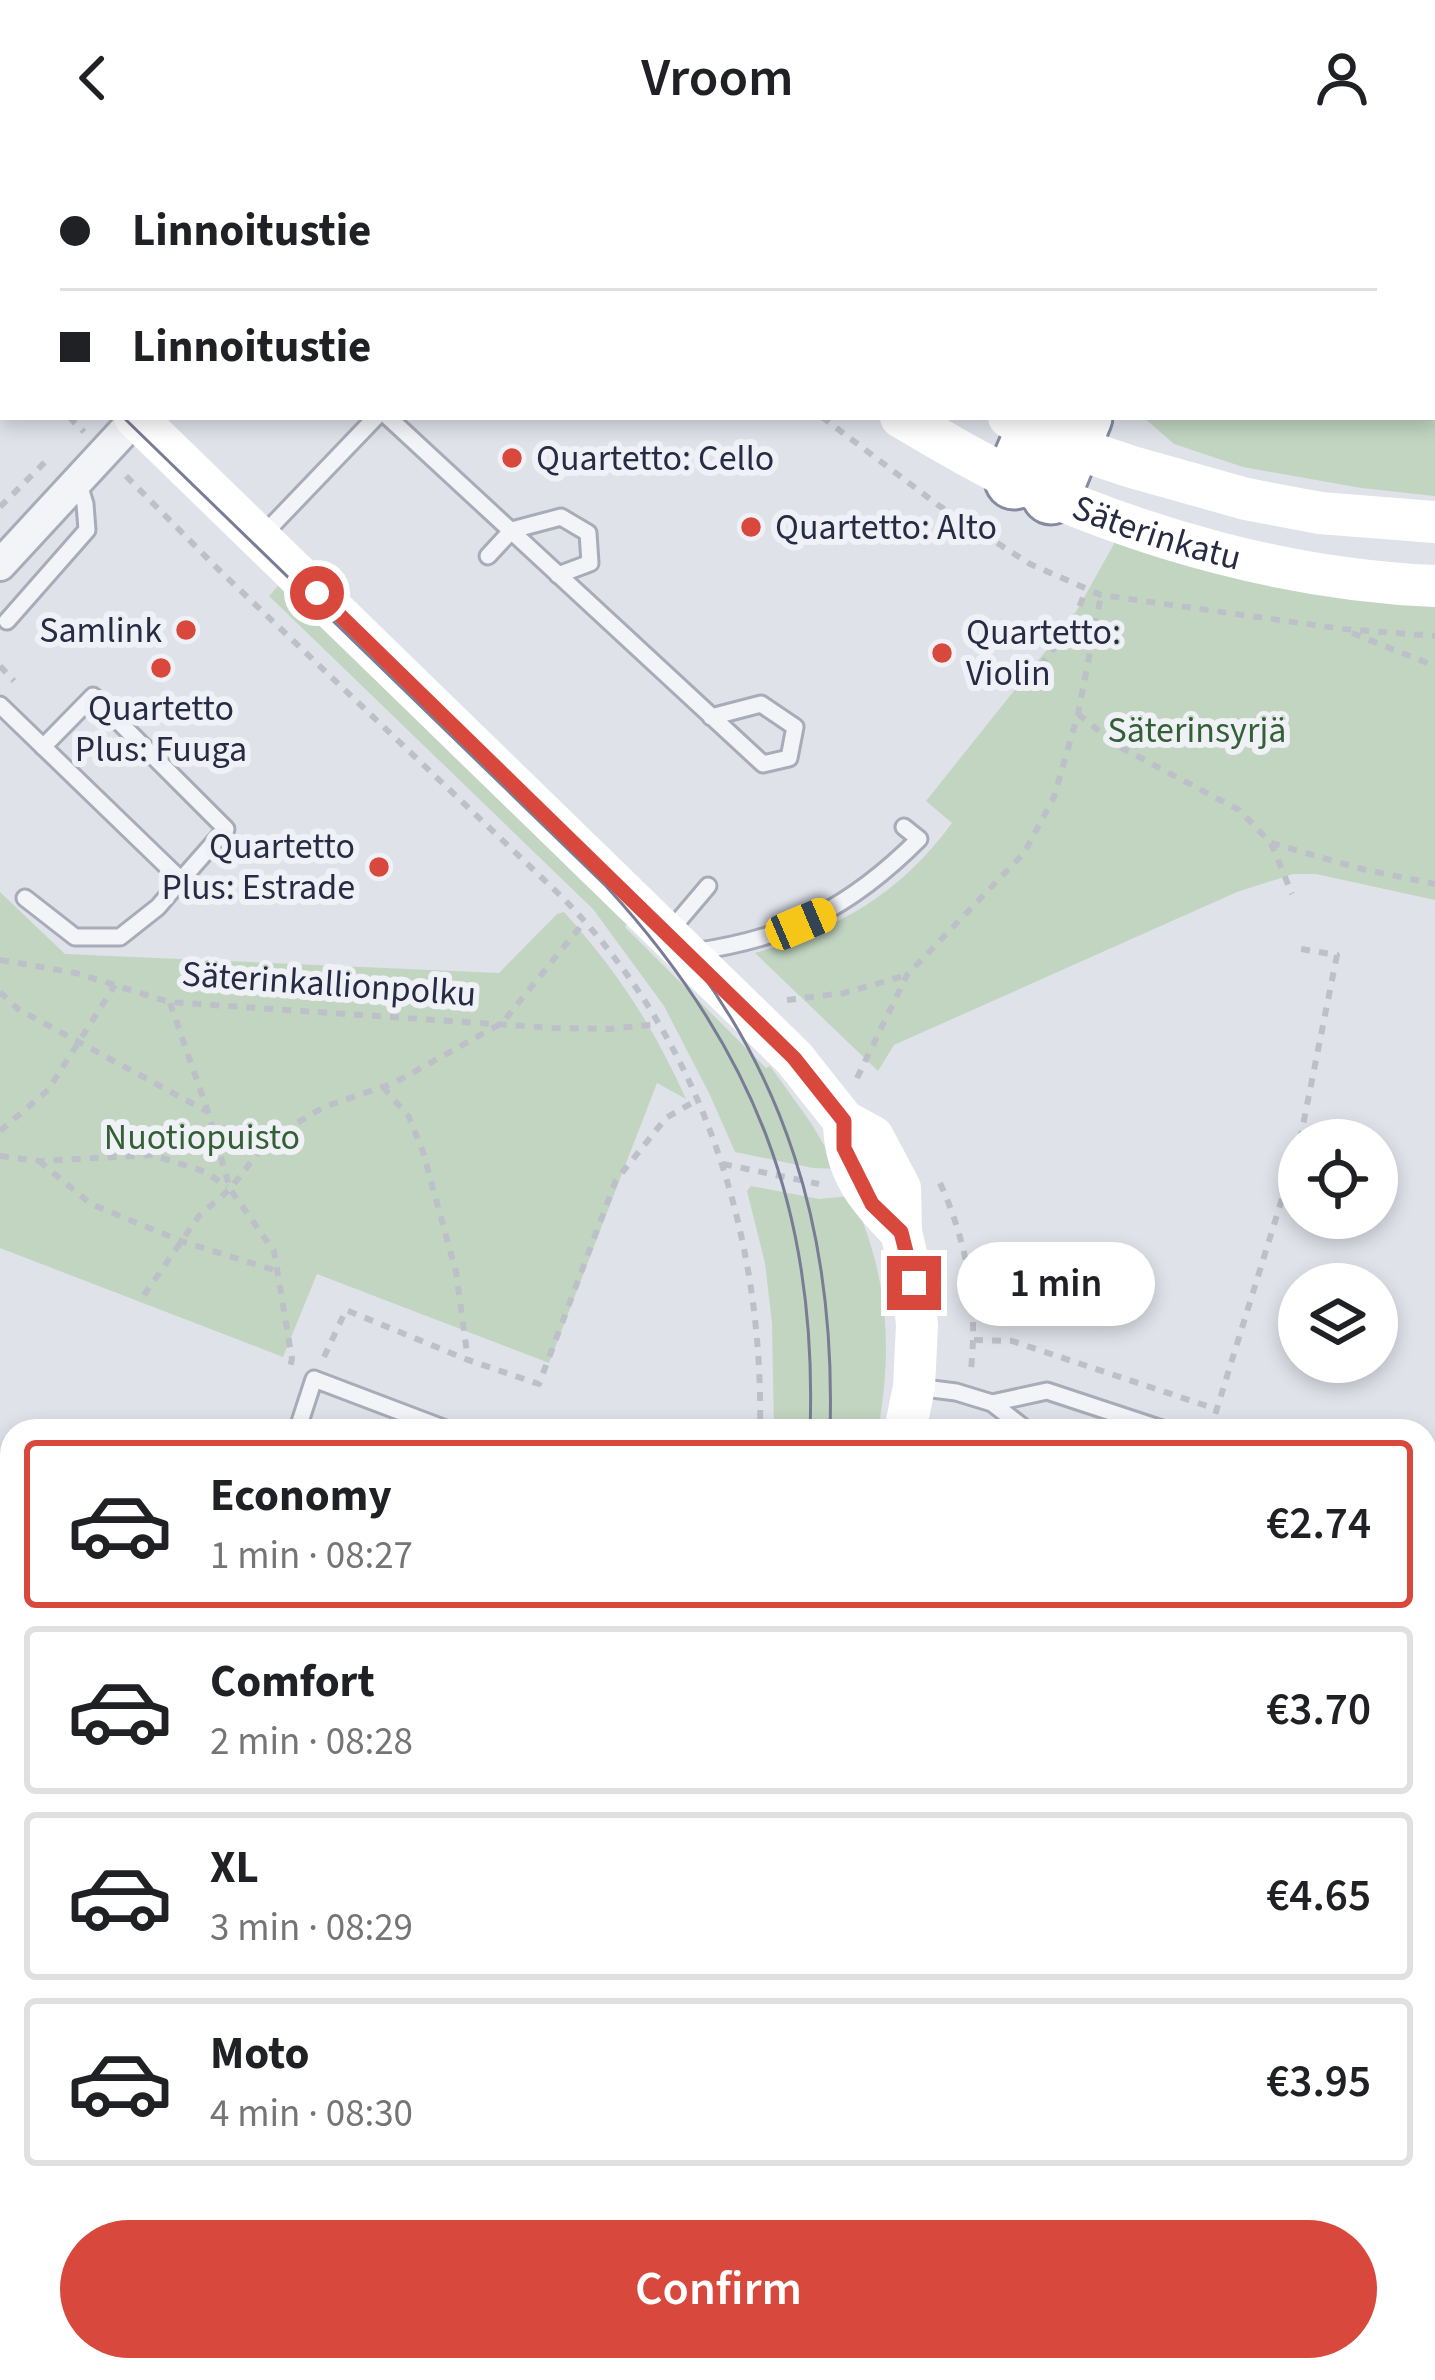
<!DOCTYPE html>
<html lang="en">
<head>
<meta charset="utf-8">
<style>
	body { margin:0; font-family:"Source Sans 3",sans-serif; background:#f2f2f2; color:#202124; height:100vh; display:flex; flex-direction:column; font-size:45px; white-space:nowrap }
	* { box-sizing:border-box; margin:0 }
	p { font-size:39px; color:#757577 }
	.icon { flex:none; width:66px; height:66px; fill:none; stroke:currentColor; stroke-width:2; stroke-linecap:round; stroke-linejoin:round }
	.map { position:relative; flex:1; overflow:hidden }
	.panel { position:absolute; left:0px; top:1263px; width:1437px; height:963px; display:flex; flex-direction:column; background:#fff; border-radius:36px 36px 0 0; box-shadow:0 6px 18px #0003 }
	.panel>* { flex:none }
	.banner { position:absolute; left:0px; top:0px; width:1437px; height:264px; box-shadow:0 6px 18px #0003; display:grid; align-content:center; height:264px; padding:0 60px; background:#fff }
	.tools { position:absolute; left:1278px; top:963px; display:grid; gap:24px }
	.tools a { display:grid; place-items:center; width:120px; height:120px; border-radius:50%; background:#fff; box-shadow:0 6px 18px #0003; font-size:60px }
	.end { position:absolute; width:54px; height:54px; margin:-27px; border:15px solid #d9483c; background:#fff; box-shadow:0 0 0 6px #fff }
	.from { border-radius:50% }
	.bubble { position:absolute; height:84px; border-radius:42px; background:#fff; box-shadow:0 6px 18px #0003; font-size:39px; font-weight:600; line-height:84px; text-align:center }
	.car { position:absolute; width:36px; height:72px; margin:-36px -18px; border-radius:15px; box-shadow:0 0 9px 3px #0007; background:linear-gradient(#f5c518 24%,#345 0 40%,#f5c518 0 76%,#345 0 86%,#f5c518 0) }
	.banner b { display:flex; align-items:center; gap:42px; height:114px; font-size:45px }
	.banner b+b { border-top:3px solid #e0e0e0 }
	.banner i { width:30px; height:30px; background:#202124 }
	ul { padding:21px 0 0; list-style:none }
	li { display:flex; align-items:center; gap:36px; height:168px; margin:0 24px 18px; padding:0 36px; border:6px solid #e0e0e0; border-radius:12px }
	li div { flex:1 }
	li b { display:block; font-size:45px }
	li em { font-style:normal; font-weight:600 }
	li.on { border-color:#d9483c }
	li>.icon { width:108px; height:108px; stroke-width:1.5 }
	.primary-button { display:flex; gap:24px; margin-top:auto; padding:24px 60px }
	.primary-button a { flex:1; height:138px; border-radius:72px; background:#d9483c; color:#fff; font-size:48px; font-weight:600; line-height:138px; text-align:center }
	header { display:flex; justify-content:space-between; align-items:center; height:156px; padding:0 60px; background:#fff; font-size:54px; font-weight:600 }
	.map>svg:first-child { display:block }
</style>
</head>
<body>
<header><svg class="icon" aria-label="back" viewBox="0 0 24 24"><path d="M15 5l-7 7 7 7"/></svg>Vroom<svg class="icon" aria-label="person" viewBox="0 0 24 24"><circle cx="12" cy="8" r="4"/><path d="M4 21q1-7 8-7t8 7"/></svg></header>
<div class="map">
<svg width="1435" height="2224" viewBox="0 0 1435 2224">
	<rect width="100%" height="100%" fill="#e0e2ea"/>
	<g fill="#c1d5c1">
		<polygon points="1328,0 1435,0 1435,340 1361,332 1243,311 1174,288 1143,261 1434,261 1434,3 1317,3"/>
		<path d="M1119,379L1435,441V744L1316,718H1293L1237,736L894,889L878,915L755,797C839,772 899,739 952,667L926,645L1073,461Z"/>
		<polygon points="278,430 628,766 625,771 766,912 770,910 811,967 838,1013 813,1012 735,996 710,939 664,850 593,753 269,440"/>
		<path d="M0,736L65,798L499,817L557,758L564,756C618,816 653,870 686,943L657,927L549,1207L317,1118L283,1201L0,1092Z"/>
		<path d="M751,1030L819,1043L852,1040C888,1119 893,1190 878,1275H774L772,1167L765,1107L747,1035Z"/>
		<polygon points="1435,1367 1435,1800 1425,1816 1425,1402"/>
		<polygon points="1435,1891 1435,2118 1425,2117 1425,1904"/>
		<polygon points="1425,2154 1435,2156 1435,2224 1245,2224 1259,2214 1425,2214"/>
		<polygon points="542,2214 709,2214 724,2224 537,2224"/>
	</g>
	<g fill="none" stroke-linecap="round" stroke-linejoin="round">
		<defs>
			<g id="lane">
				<polyline points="612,3 614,0"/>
				<path d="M388,261C514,376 638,493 763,608L789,602L795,571L761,548L711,561"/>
				<polyline points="262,380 376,261"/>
				<polyline points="488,400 512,374 561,361 588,377 590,407 558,419"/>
				<polyline points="7,465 87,374 85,348 78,325"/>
				<polyline points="0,549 181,724 158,751 120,781 75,781 25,742"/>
				<polyline points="43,591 93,540 226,673 181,724"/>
				<polyline points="669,776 708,730"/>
				<path d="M693,796C790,782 850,752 919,683L904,671"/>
				<polyline points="916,1231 956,1236 992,1247 1028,1275"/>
				<polyline points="992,1247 1047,1235 1168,1275"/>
				<polyline points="297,1275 314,1223 451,1275"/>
				<polyline points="0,1889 12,1893"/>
			</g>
			<g id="street">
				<polyline points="0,409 136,262"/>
				<polyline points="0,1634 12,1638"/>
				<polyline points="0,2041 12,2012"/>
				<polyline points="720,2214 735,2224"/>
			</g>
			<g id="highway">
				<polyline points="1178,3 1181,0"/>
				<polyline points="1231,3 1237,0"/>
				<polyline points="1014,324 1041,261"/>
				<polyline points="1051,339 1083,261"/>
				<polyline points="1425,1860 1435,1846"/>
				<polyline points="1425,2139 1435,2139"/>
				<polyline points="1127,2224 1137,2214"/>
				<polyline points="1218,2224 1228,2214"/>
			</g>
		</defs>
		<use href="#lane" stroke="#a8abb8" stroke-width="21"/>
		<use href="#street" stroke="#a8abb8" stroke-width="36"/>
		<use href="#highway" stroke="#868ba2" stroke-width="63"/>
		<g stroke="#bec0c9" stroke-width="6" stroke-dasharray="9 9" stroke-linecap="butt">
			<polyline points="477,0 481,3"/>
			<polyline points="731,0 735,3"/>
			<polyline points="1055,0 1059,3"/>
			<polyline points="1101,3 1104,0"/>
			<polyline points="0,174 3,179"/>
			<polyline points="69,261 84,276"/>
			<polyline points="822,261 938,349 1030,408 1101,439 1343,473 1435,480"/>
			<path d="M126,320L218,413L562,741C702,884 764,1079 760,1275"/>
			<polyline points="0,351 47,304"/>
			<polyline points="1352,477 1435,510"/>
			<polyline points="0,510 14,525"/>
			<polyline points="1008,517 1035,517 1072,469 1086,434"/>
			<polyline points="1078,558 1118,590 1239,654 1271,687 1292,738"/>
			<polyline points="1271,687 1362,713 1435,728"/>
			<polyline points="0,804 76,817 169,846 553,872 610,873 658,868"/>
			<polyline points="0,836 18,853 208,956"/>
			<polyline points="787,844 844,837 907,819"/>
			<polyline points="170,847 208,956 230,1033 274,1095 292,1203 290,1211"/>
			<polyline points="857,922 907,819 1024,697 1054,641 1078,558 1101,439"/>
			<polyline points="383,931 409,961 423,996 456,1116 468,1204"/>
			<polyline points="0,975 48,934 115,829"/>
			<polyline points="1300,984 1337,799 1301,793"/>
			<polyline points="0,1000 39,1005 153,999 206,1016 227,1031"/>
			<polyline points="39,1005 91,1048 181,1085 277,1115"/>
			<polyline points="723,1008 819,1028"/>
			<path d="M940,1027C967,1086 978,1148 971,1213"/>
			<polyline points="144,1139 199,1060 230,1033 268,984 324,951 394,927 502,867 585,765"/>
			<polyline points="974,1184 1012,1185 1216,1253"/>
			<polyline points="324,1201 346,1154 468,1204 539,1228 616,1024 666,962 697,944"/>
			<polyline points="1210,1275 1299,988"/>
			<polyline points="1425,1373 1435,1343"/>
			<polyline points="0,1544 12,1549"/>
			<polyline points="0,1709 12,1715"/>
			<polyline points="0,2083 12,2088"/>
			<polyline points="50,2214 74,2224"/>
			<polyline points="313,2214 336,2224"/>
			<polyline points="403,2224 412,2214"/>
			<polyline points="936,2224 946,2214"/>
		</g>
		<use href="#lane" stroke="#f3f4f8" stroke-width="15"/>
		<use href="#street" stroke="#f3f4f8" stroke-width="30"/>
		<g stroke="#fff" stroke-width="42">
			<polyline points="555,0 559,3"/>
			<polyline points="660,0 664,3"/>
			<polyline points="43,3 44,0"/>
			<polyline points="135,261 794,902 844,965 873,981 900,1032 901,1076 913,1127 917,1169 914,1231 905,1275"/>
			<path id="s1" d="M901,261C939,283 976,306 1015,324C1146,384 1291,424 1435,430"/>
			<polyline points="1009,261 1072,291 1132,311 1246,343 1320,357 1435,366"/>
			<path d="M844,965C844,1014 867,1042 901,1076"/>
			<polyline points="0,2152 12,2159"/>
			<polyline points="162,2214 187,2224"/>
			<polyline points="505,2224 513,2214"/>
		</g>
		<use href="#highway" stroke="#fff" stroke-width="57"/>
		<g stroke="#787c95" stroke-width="3">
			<polyline points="8,0 9,3"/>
			<polyline points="0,67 3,77"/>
			<path d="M123,261L606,730C754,891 818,1055 810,1275"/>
			<path d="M656,760C787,909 836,1080 830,1275"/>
			<polyline points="447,2224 452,2214"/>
		</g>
	</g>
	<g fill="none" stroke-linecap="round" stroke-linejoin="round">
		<polyline stroke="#d9483c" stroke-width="15" points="317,437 794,902 844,965 844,992 872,1048 901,1076 914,1127"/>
	</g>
	<g fill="#d9483c" stroke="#f0f1f7" stroke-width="4.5">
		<circle cx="512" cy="302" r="12"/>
		<circle cx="751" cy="371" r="12"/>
		<circle cx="186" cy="474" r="12"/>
		<circle cx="942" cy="497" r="12"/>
		<circle cx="161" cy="512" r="12"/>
		<circle cx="379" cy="711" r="12"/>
	</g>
	<g text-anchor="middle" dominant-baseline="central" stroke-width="12" stroke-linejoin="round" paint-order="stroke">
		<g font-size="36" fill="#272b43" stroke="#f0f1f7" text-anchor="start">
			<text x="536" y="302">Quartetto: Cello</text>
			<text x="775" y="371">Quartetto: Alto</text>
			<text x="162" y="474" text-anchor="end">Samlink</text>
			<text x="966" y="476">Quartetto:<tspan x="966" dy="41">Violin</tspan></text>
			<text x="161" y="552" text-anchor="middle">Quartetto<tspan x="161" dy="41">Plus: Fuuga</tspan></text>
			<text x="355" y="690" text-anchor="end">Quartetto<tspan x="355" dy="41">Plus: Estrade</tspan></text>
		</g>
		<g font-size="36" fill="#272b43" stroke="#f0f1f7">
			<text stroke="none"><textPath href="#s1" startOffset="282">Säterinkatu</textPath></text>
			<text transform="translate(329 828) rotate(4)">Säterinkallionpolku</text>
		</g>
		<g font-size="36" fill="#336035" stroke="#f0f1f7">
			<text x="1197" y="574">Säterinsyrjä</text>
			<text x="202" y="981">Nuotiopuisto</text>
		</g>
	</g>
</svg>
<div class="tools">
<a><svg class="icon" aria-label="locate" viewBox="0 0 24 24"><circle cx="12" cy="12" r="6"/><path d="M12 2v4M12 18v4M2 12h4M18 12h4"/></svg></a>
<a><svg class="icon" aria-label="layers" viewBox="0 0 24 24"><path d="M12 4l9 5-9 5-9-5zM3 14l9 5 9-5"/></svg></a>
</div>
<i class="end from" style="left:317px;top:437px"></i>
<i class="end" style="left:914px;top:1127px"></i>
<div class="bubble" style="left:957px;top:1086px;width:198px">1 min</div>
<i class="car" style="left:801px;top:768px;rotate:67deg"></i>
<div class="banner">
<b><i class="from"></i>Linnoitustie</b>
<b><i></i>Linnoitustie</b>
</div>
<section class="panel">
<ul>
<li class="on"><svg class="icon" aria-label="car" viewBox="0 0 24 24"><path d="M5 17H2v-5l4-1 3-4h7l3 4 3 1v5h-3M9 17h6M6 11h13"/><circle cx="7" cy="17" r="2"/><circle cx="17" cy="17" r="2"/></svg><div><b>Economy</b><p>1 min · 08:27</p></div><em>€2.74</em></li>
<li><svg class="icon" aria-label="car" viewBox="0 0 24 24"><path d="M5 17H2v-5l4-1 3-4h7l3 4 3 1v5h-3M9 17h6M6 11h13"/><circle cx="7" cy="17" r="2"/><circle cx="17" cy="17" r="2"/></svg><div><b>Comfort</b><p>2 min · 08:28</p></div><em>€3.70</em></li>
<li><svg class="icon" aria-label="car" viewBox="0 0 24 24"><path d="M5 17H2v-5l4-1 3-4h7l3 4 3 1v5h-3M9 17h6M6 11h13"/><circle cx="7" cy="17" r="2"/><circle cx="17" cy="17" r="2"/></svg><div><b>XL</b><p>3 min · 08:29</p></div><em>€4.65</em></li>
<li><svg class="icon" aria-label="car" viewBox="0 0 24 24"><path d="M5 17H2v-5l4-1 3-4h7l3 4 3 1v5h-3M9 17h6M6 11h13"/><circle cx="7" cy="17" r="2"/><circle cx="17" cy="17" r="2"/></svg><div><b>Moto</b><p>4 min · 08:30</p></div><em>€3.95</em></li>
</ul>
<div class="primary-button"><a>Confirm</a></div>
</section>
</div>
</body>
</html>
